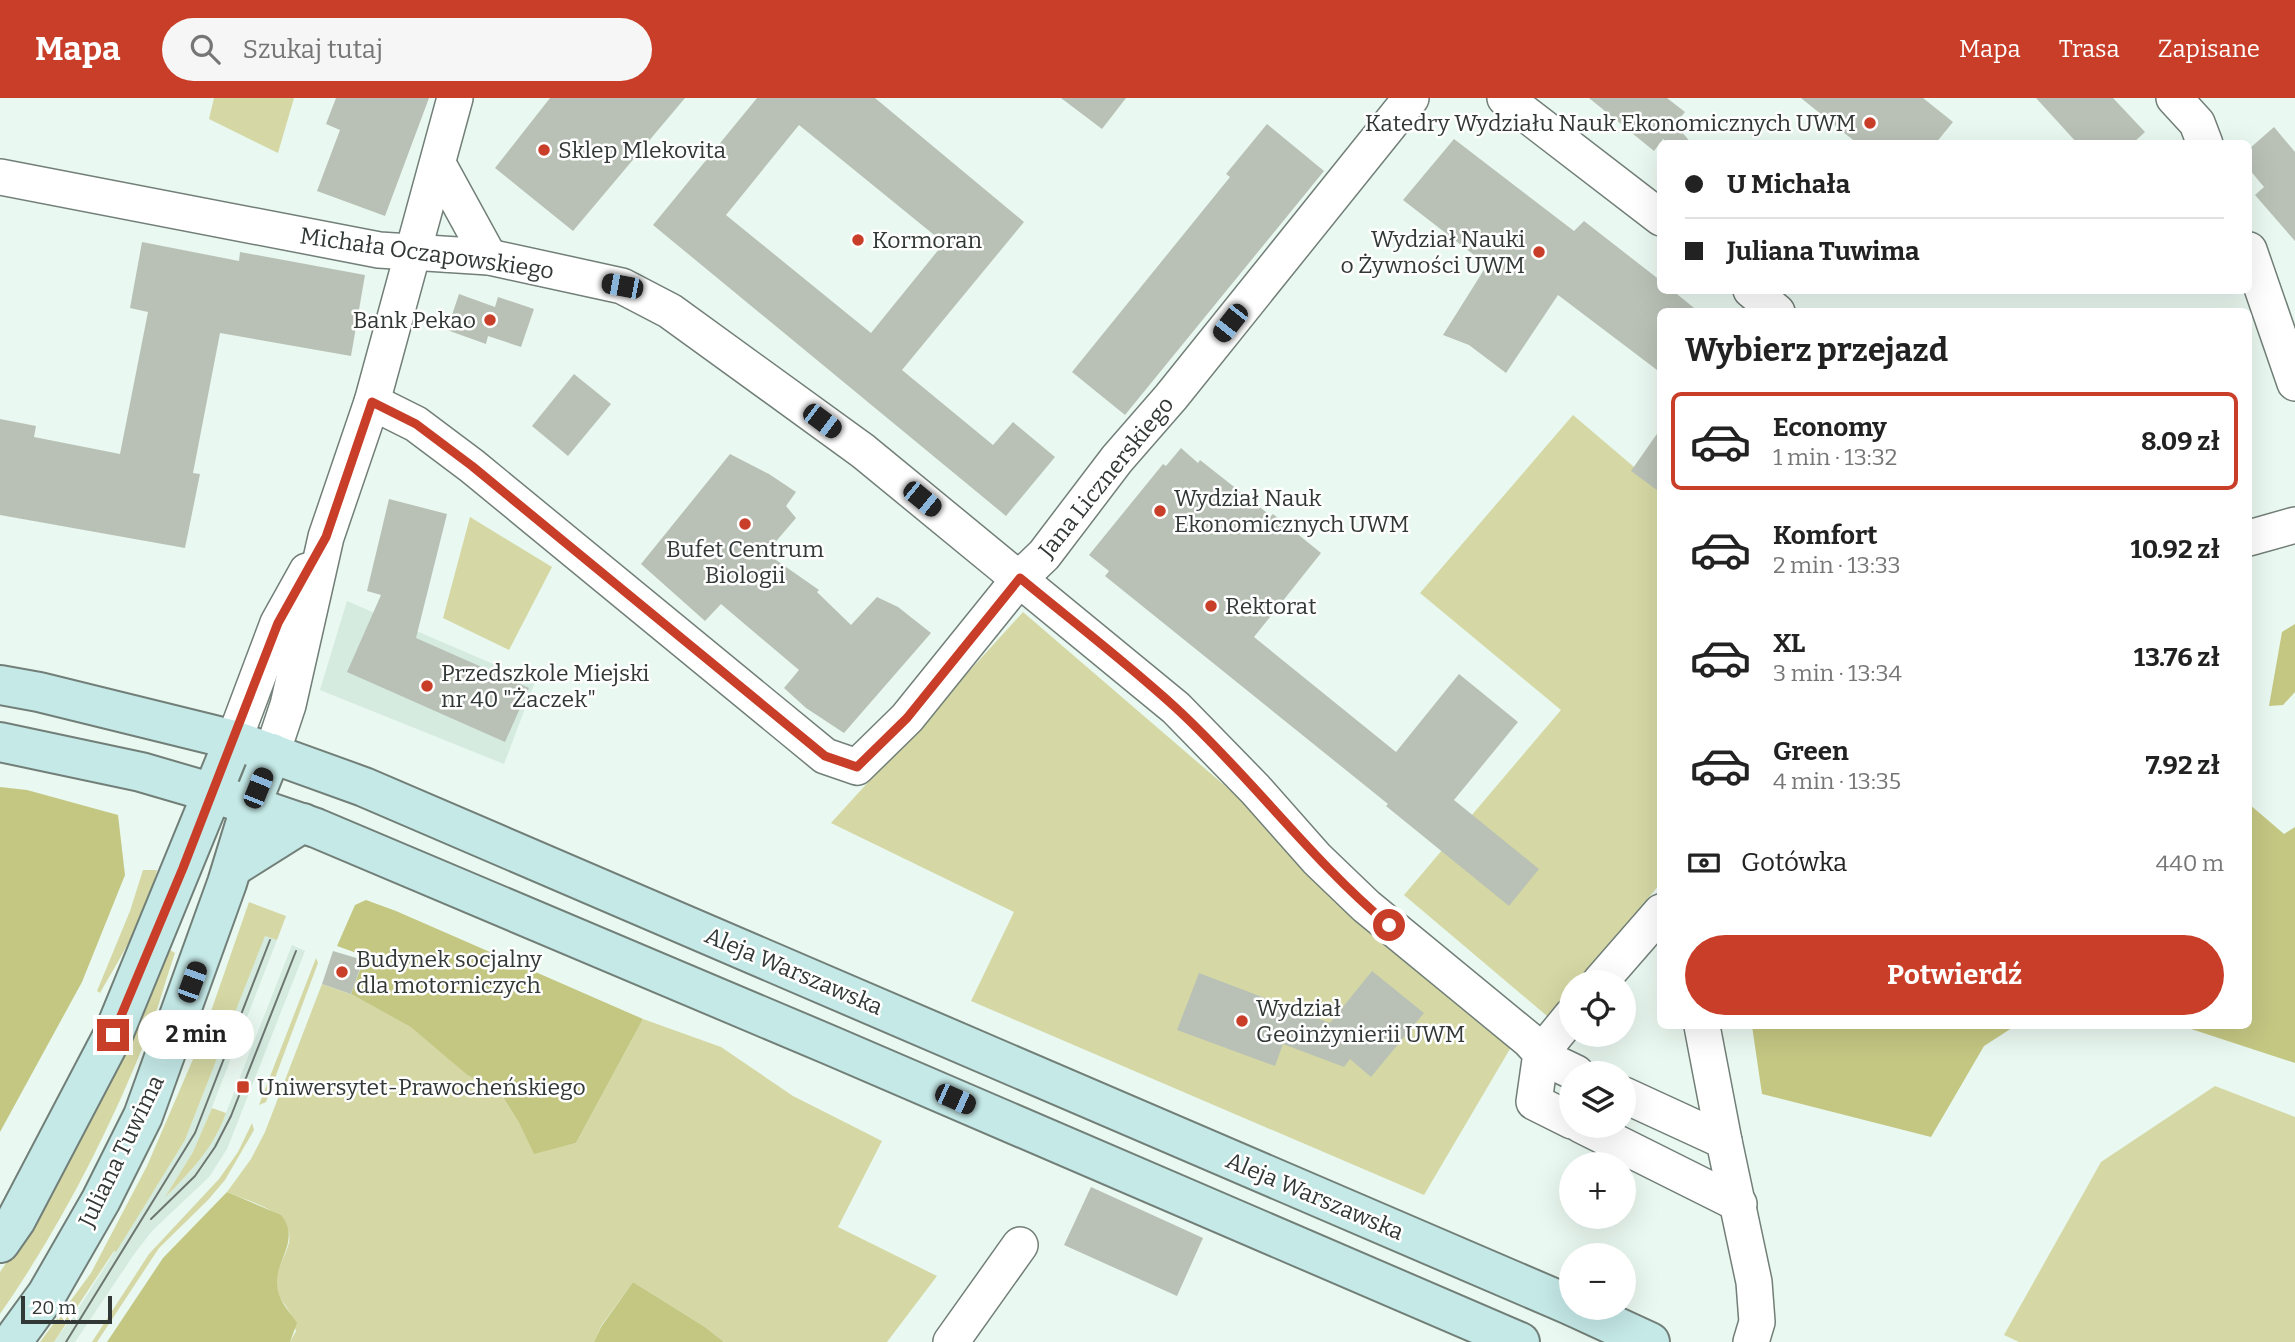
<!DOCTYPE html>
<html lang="pl">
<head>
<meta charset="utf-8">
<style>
	body { margin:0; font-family:Bitter,serif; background:#f6f6f6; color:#222; height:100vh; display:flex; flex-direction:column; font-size:26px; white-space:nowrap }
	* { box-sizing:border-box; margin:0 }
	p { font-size:23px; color:#767676 }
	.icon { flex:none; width:38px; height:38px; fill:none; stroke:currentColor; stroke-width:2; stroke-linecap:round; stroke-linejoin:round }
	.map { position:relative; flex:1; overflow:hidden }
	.sheet { position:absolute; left:1657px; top:210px; width:595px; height:721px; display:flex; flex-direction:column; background:#fff; border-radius:10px; box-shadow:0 7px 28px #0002 }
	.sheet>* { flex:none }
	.guide { position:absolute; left:1657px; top:42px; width:595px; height:154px; border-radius:10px; box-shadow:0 7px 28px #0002; display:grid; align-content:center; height:154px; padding:0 28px; background:#fff }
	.controls { position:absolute; left:1559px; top:872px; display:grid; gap:14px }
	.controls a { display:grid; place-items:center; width:77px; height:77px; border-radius:50%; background:#fff; box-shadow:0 7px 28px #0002; font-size:35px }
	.scale { position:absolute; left:21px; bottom:18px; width:91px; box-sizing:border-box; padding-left:7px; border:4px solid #323835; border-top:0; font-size:19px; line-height:24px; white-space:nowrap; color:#323835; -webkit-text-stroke:5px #fff; paint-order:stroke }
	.end { position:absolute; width:32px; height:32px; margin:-16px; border:9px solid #c93e28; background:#fff; box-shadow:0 0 0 4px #fff }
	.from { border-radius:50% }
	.bubble { position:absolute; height:49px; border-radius:24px; background:#fff; box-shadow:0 7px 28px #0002; font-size:23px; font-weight:700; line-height:49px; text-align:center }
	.car { position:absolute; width:21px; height:42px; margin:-21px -10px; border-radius:9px; box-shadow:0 0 5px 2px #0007; background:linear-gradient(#222 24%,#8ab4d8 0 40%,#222 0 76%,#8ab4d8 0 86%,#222 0) }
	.guide b { display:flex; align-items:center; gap:24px; height:66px; font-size:26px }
	.guide b+b { border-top:2px solid #e0e0e0 }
	.guide i { width:18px; height:18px; background:#222 }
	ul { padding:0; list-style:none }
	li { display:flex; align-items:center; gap:21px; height:98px; margin:0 14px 10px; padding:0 14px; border:4px solid transparent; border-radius:10px }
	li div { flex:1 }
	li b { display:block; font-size:26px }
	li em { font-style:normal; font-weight:700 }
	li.active { border-color:#c93e28 }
	li>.icon { width:63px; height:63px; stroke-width:1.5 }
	h2 { padding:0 28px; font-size:32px; line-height:84px }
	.pay { display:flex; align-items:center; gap:18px; height:77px; padding:0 28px; font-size:26px }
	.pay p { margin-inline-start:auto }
	.button { display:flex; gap:14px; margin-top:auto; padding:14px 28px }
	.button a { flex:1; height:80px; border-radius:42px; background:#c93e28; color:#fff; font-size:28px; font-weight:700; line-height:80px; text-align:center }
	header { display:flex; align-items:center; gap:42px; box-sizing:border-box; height:98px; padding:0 35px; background:#c93e28; color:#fff }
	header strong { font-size:33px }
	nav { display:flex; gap:38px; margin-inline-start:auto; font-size:24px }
	.search { width:490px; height:63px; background:#f6f6f6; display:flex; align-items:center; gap:18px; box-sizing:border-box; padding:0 24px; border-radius:38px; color:#767676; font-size:26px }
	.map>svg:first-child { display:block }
</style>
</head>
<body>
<header>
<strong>Mapa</strong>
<div class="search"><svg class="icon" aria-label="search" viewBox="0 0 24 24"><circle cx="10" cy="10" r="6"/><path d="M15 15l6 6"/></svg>Szukaj tutaj</div>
<nav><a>Mapa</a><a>Trasa</a><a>Zapisane</a></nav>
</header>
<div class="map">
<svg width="2295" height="1244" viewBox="0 0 2295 1244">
	<rect width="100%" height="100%" fill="#e9f8f0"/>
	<g fill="#d5ebe0">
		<polygon points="347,503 535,584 504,666 320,592"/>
		<polygon points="265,837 277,842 205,1027 193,1054 167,1096 189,1075 203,1057 222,1025 292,847 305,853 227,1051 209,1079 152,1133 135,1155 75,1244 54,1244 80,1208 185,1042"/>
	</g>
	<g fill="#d5d8a4">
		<polygon points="214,0 294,0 278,55 209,21"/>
		<polygon points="1573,317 1661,392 1661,785 1577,884 1572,884 1571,890 1547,918 1404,797 1561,612 1420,495"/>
		<polygon points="470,419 552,469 509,552 443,520"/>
		<polygon points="1023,514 1517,939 1424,1097 971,903 1014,814 831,725"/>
		<path d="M143,772H157C147,817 123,855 100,895L97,893L130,813Z"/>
		<polygon points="249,804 286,818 277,842 265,838 185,1042 116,1154 114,1153 54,1244 40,1244 91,1175 147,1068 200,945"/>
		<path d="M170,852L175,855C165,883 158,913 146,941C107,1038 59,1131 0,1216V1174L16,1151L88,1028Z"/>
		<polygon points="316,860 318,865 266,1004 259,1007"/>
		<path d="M322,886L351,896L411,928L467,977L501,996L519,1025L534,1055L576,1045L643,921L721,949L793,998L882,1043L838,1129L937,1178L887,1244H724L705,1229L633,1184L601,1228L594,1244H290L296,1233C294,1228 293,1222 291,1217C287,1207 277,1200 276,1188C275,1175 283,1162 287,1151C301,1115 252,1105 227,1094L251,1061L265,1034Z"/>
		<polygon points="2215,988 2295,1019 2295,1244 2019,1244 2004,1237 2101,1064"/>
		<path d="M212,1010L226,1015C214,1049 190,1075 165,1099L193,1054Z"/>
		<polygon points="252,1025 254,1032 225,1082 208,1102 159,1150 97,1244 92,1244 149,1156 219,1081 238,1054"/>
	</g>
	<g fill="#c4c782">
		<polygon points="2295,526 2295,594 2283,607 2269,608 2282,534"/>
		<polygon points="0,689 27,692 118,717 125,777 82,884 0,1034"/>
		<polygon points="2249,706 2284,736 2295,729 2295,965 2182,928 2249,928"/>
		<polygon points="366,802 396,813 643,921 576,1045 534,1056 519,1025 501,996 467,977 411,929 351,896 365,858 337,848 355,807"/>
		<polygon points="1752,928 2015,928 1984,948 1931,1039 1762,996"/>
		<path d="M227,1094L281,1117C301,1141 276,1161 277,1186C277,1201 289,1213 297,1225L290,1244H107L163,1160Z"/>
		<polygon points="633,1184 705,1229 724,1244 594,1244 601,1229"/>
	</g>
	<g fill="#b9c1b6" fill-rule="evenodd">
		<polygon points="336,0 429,0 385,118 317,93 340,32 326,26"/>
		<polygon points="550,0 685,0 573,133 495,70"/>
		<path d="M757,0H875L1024,124L902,272L993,347L1013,324L1055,359L1006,418L653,127ZM799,27L944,145L871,235L726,117Z"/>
		<polygon points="1061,0 1126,0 1102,31"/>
		<polygon points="1589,0 1667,0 1685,14 1675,26 1692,46 1670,46 1663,41 1654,53"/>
		<polygon points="1801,0 1923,0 1953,24 1935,46 1858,46"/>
		<polygon points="2036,0 2113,0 2145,34 2132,46 2078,46"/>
		<polygon points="1267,26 1324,73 1125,317 1072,274 1230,79 1226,76"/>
		<polygon points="2274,29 2295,54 2295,143 2255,97 2264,89 2249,71 2249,51"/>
		<polygon points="1454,41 1574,133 1584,123 1661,183 1661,192 1672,192 1699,214 1661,214 1661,275 1558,197 1506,275 1469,247 1443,237 1487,167 1403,102"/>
		<polygon points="142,144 239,163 240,154 365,177 351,258 220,235 193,375 200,376 185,450 0,417 0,321 36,328 34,339 120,356 148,214 130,210"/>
		<polygon points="459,196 495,209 498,199 534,211 521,249 488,238 486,246 447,232"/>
		<polygon points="574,276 611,306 568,358 532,328"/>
		<polygon points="1661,330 1661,395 1631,373"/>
		<polygon points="1181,350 1198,365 1200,362 1271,418 1273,416 1321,455 1254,539 1396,654 1459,576 1518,624 1454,702 1539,771 1509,808 1386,708 1388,706 1105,478 1109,473 1089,457 1163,366 1166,368"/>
		<polygon points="730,356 769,376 796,394 786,408 796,420 766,455 819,492 817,494 851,527 877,499 898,509 931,535 844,635 806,610 784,590 799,572 721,506 705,523 641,466"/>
		<polygon points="389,401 447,416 416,540 529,590 505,644 347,574 381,497 367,493"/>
		<polygon points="333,853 363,862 351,896 322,886"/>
		<polygon points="1372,873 1424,915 1371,979 1350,961 1344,969 1283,946 1275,968 1177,932 1199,875 1330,925"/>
		<polygon points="1091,1089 1203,1140 1177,1198 1064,1147"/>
	</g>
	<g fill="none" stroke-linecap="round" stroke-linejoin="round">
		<defs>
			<g id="street">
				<polyline points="1505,0 1661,120"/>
				<polyline points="2174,0 2197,25 2205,46"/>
				<polyline points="438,66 489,159"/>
				<polyline points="0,79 379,152 489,159 622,188 670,213 863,353 1176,610 1255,691 1317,761 1366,808 1529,942 1541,955 1534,1004 1572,1023"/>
				<polyline points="2249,152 2295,285"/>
				<polyline points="1751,192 1777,214"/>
				<polyline points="372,304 416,326 472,368 825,658 857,669 907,620 1020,480 1044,457 1117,361 1171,299 1411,0"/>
				<polyline points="2249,440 2295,427"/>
				<polyline points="234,642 278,525 307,473"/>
				<polyline points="272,655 288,607 326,439 372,304 455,0"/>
				<polyline points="1600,884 1661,814"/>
				<polyline points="1572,917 1541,955 1553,964 1576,975"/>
				<polyline points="1702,928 1724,1043"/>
				<polyline points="1624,997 1724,1043 1754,1184 1757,1224 1751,1244"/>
				<polyline points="1581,1027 1739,1106"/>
				<polyline points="951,1244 1020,1147"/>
			</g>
			<g id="secondary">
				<polyline points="0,587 39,594 234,642 364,689 1572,1208"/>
				<polyline points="0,644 141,674 213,695 316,730 832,948 1520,1244"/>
				<polyline points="233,769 303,725"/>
				<polyline points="0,1145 16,1122 113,937 234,642"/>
				<polyline points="1574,1209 1650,1244"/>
				<polyline points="12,1244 47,1196 101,1102 143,1018 227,785 251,707 272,655"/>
			</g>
		</defs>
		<use href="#street" stroke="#727f78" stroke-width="38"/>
		<use href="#secondary" stroke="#727f78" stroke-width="42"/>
		<use href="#street" stroke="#fff" stroke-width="35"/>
		<use href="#secondary" stroke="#c4e9e7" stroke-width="38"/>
		<g stroke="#6d7671" stroke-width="2">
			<polyline points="151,1121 195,1078 215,1049 231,1018 296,853"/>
			<polyline points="66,1244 195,1035 270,842"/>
		</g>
	</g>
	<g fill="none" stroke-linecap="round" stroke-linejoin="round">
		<path stroke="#c93e28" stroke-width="9" d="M113,937L183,770L278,525L326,439L372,304L416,326L472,368L825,658L857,669L907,620L1020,480C1072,523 1127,565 1176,610C1251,679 1311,762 1389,827"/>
	</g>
	<g fill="#c93e28" stroke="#fff" stroke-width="2.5">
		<circle cx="1870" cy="25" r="7"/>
		<circle cx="544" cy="52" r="7"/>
		<circle cx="858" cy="142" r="7"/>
		<circle cx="1539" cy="154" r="7"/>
		<circle cx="490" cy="222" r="7"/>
		<circle cx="1160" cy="413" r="7"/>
		<circle cx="745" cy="426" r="7"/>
		<circle cx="1211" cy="508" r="7"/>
		<circle cx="427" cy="588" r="7"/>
		<circle cx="342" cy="874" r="7"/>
		<circle cx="1242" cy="923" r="7"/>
		<rect x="236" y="982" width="14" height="14" rx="3.5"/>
	</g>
	<g text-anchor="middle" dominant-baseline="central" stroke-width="5" stroke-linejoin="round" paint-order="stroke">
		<g font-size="23" fill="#323835" stroke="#fff" text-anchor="start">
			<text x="1856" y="25" text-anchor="end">Katedry Wydziału Nauk Ekonomicznych UWM</text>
			<text x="558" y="52">Sklep Mlekovita</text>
			<text x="1525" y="141" text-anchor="end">Wydział Nauki<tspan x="1525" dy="26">o Żywności UWM</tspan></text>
			<text x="872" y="142">Kormoran</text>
			<text x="476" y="222" text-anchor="end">Bank Pekao</text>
			<text x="1174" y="400">Wydział Nauk<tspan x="1174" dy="26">Ekonomicznych UWM</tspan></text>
			<text x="745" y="451" text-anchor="middle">Bufet Centrum<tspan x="745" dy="26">Biologii</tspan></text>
			<text x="1225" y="508">Rektorat</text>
			<text x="441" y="575">Przedszkole Miejski<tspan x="441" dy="26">nr 40 "Żaczek"</tspan></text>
			<text x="356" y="861">Budynek socjalny<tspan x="356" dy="26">dla motorniczych</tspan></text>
			<text x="1256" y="910">Wydział<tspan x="1256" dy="26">Geoinżynierii UWM</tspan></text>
			<text x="257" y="989">Uniwersytet-Prawocheńskiego</text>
		</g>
		<g font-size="23" fill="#323835" stroke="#fff">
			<text transform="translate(427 155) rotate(8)">Michała Oczapowskiego</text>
			<text transform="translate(1106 379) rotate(-51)">Jana Licznerskiego</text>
			<text transform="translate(794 873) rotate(23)">Aleja Warszawska</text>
			<text transform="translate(121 1053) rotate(-64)">Juliana Tuwima</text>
			<text transform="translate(1315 1098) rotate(23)">Aleja Warszawska</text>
		</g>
	</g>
</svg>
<div class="controls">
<a><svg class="icon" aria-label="locate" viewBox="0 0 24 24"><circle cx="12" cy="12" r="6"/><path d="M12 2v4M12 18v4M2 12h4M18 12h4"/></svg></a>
<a><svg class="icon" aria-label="layers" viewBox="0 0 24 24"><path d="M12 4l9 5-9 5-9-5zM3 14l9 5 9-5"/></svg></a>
<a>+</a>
<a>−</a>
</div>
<div class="scale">20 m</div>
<i class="end from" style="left:1389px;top:827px"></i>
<i class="end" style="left:113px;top:937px"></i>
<div class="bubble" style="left:138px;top:912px;width:116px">2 min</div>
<i class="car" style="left:622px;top:188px;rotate:281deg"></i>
<i class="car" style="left:1230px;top:225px;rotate:218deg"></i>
<i class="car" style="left:822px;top:323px;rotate:127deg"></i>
<i class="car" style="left:922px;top:401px;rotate:129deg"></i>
<i class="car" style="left:258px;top:690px;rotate:22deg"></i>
<i class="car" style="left:192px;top:884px;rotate:20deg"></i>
<i class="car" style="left:955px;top:1001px;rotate:114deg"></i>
<div class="guide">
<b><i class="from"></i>U Michała</b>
<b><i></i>Juliana Tuwima</b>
</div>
<section class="sheet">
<h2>Wybierz przejazd</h2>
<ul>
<li class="active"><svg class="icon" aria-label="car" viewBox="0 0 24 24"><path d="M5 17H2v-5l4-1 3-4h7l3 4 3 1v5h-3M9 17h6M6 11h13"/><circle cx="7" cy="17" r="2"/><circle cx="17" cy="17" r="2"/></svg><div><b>Economy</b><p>1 min · 13:32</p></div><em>8.09 zł</em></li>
<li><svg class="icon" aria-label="car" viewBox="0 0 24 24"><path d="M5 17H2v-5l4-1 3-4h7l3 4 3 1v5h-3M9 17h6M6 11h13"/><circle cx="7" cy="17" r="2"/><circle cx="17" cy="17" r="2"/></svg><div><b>Komfort</b><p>2 min · 13:33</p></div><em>10.92 zł</em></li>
<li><svg class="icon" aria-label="car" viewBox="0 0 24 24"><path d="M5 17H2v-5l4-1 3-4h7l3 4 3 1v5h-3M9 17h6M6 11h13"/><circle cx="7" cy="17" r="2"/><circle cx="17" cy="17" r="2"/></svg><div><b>XL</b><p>3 min · 13:34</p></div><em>13.76 zł</em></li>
<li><svg class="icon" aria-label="car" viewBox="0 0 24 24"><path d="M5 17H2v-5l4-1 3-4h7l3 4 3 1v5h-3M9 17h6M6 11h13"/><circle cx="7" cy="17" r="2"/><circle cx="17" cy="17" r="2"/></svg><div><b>Green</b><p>4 min · 13:35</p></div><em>7.92 zł</em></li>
</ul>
<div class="pay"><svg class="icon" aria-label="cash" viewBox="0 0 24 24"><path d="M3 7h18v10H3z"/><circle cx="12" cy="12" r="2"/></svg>Gotówka<p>440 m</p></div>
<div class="button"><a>Potwierdź</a></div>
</section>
</div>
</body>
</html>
